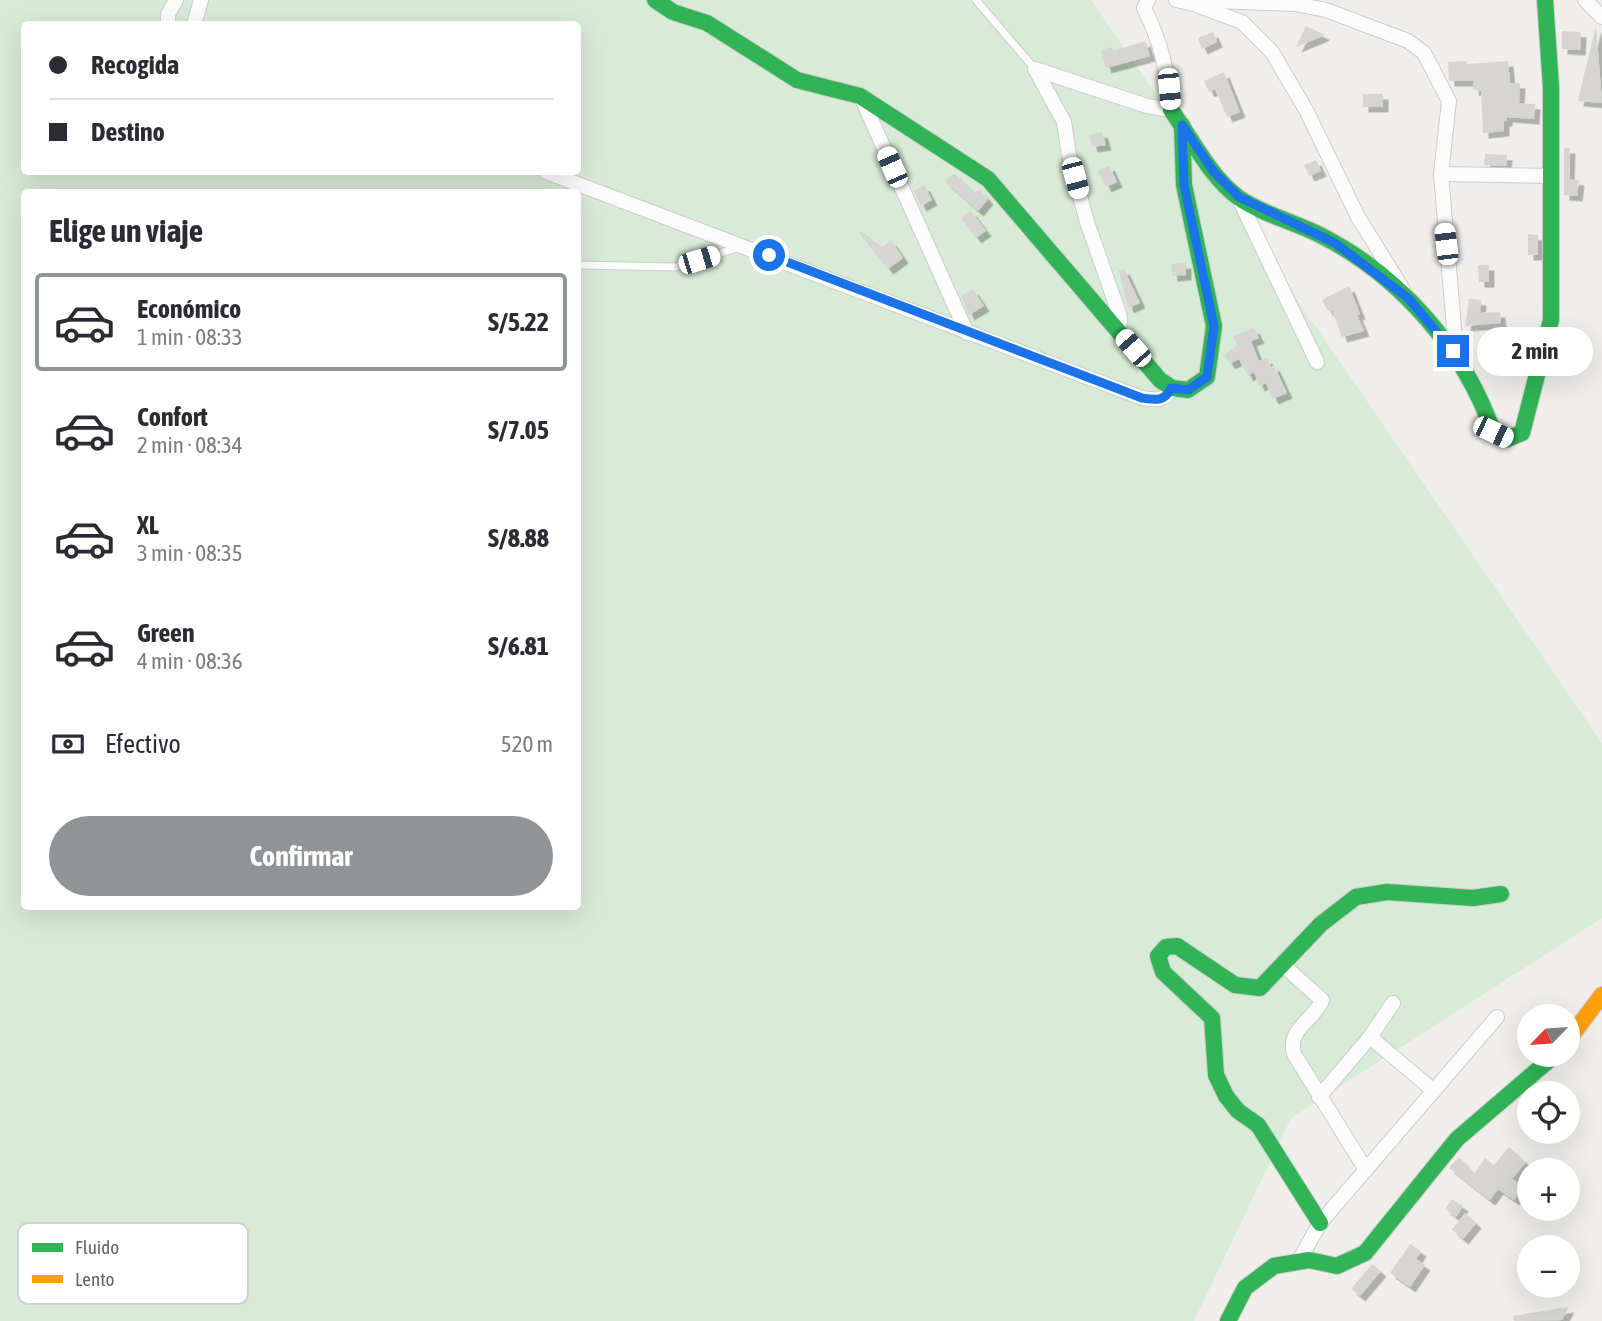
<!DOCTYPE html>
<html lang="es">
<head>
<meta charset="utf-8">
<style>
	body { margin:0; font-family:"Asap Condensed",sans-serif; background:#f7f7f7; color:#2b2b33; height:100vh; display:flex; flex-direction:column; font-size:26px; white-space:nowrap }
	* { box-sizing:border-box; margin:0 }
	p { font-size:23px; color:#7c7c81 }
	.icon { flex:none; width:38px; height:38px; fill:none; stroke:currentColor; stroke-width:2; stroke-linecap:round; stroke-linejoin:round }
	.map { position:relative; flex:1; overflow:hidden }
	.drawer { position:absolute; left:21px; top:189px; width:560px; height:721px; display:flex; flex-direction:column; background:#fff; border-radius:7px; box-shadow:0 7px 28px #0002 }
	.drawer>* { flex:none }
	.hud { position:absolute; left:21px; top:21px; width:560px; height:154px; border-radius:7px; box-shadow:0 7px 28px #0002; display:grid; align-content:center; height:154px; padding:0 28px; background:#fff }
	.needle { width:46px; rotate:245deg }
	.tools { position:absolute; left:1517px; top:1004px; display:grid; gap:14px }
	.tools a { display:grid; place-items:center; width:63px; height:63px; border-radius:50%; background:#fff; box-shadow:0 7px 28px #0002; font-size:35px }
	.end { position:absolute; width:32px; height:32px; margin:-16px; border:9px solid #1a73e8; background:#fff; box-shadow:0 0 0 4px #fff }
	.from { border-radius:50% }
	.bubble { position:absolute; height:49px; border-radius:24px; background:#fff; box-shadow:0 7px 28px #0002; font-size:23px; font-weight:700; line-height:49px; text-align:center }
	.car { position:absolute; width:21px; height:42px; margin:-21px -10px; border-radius:9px; box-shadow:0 0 5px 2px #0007; background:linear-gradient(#fff 24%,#345 0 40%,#fff 0 76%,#345 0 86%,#fff 0) }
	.hud b { display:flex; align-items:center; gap:24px; height:66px; font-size:26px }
	.hud b+b { border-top:2px solid #e1e1e2 }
	.hud i { width:18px; height:18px; background:#2b2b33 }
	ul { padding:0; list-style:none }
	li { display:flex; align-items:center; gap:21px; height:98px; margin:0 14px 10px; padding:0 14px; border:4px solid transparent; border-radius:7px }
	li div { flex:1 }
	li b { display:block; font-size:26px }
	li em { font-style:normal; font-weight:700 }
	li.selected { border-color:#919496 }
	li>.icon { width:63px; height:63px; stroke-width:1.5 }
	h2 { padding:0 28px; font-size:32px; line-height:84px }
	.pay { display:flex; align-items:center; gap:18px; height:77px; padding:0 28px; font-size:26px }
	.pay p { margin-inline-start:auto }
	.primary-button { display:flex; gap:14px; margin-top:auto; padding:14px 28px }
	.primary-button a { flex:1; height:80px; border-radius:42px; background:#919496; color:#fff; font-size:28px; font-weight:700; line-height:80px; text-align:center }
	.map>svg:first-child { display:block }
</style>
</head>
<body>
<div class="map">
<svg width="1602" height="1321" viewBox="0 0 1602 1321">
	<defs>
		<filter id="shadow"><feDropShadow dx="5.5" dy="5.5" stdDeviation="0" flood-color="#0004"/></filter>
	</defs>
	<rect width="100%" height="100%" fill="#efeeea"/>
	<path fill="#d8ebd6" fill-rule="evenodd" d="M0,0H1091L1602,743V918L1291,1118L1194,1321H0ZM24,24H578V172H24ZM24,192H578V906H24Z"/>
	<g fill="#d6d5d3" filter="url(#shadow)">
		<polygon points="1306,26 1325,35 1296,47"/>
		<polygon points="1596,26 1602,103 1578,101 1584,75"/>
		<polygon points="1562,31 1581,32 1580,50 1562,49"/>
		<polygon points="1213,32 1217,42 1202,49 1198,38"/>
		<polygon points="1145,41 1150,56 1106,68 1101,50 1112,47 1113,51"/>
		<polygon points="1467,61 1467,64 1508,61 1510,83 1520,83 1519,103 1535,104 1534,119 1507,117 1507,121 1504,121 1504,131 1483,133 1481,91 1473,90 1474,81 1449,81 1448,62"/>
		<polygon points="1224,72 1240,112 1227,117 1215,89 1209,92 1204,81"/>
		<rect x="1363" y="94" width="20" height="13"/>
		<polygon points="1102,132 1106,145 1092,147 1089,135"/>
		<polygon points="1564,148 1570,148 1569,179 1579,180 1577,196 1564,195"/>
		<polygon points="1485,154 1507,155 1506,166 1484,165"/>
		<polygon points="1316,160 1321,171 1309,176 1304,165"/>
		<polygon points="1109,165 1117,182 1106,187 1098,171"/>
		<polygon points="954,173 975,193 979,189 988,199 978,211 945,182"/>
		<polygon points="924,185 932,200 921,206 914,191"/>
		<polygon points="971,211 986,231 976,238 961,218"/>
		<polygon points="861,231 882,247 891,240 903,258 888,269 859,233"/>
		<polygon points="1528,234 1538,235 1538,255 1528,255"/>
		<polygon points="1186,263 1186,275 1172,276 1171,264"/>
		<polygon points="1478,265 1489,265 1489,282 1479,282"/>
		<polygon points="1124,269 1140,303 1128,308 1119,271"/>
		<polygon points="1349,286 1360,314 1357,315 1364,331 1342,337 1332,310 1328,311 1322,300"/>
		<polygon points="973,289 984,306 969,315 961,296"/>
		<polygon points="1469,299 1481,300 1480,313 1500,312 1501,323 1465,326"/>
		<polygon points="1254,328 1259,338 1251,341 1259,361 1267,358 1271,367 1274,365 1287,393 1273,399 1266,383 1259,386 1254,372 1248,376 1239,359 1230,364 1224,355 1237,346 1233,336"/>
		<polygon points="1558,344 1570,345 1570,366 1556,365"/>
		<polygon points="1509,1147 1526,1162 1512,1179 1523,1186 1514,1200 1498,1189 1490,1200 1487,1198 1449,1168 1459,1157 1474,1174 1485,1158 1494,1165"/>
		<polygon points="1452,1199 1463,1206 1456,1217 1445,1209"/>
		<polygon points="1465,1213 1476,1223 1463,1239 1452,1230"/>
		<polygon points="1410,1244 1421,1251 1416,1259 1425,1265 1410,1287 1390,1273"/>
		<polygon points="1372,1264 1381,1271 1360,1296 1351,1289"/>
		<polygon points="1569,1307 1562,1320 1514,1321 1513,1316"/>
	</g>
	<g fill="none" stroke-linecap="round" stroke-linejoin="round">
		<defs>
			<g id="lane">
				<polyline points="976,0 1035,69"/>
				<polyline points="578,265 676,267 740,247"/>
			</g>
			<g id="street">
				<polyline points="1176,0 1194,4 1216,1 1295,4 1326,10 1408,41 1424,53 1449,101 1441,174 1454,328 1453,351"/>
				<polyline points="1585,0 1602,17"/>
				<polyline points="1196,5 1242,22 1272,52 1306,110 1358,217 1402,288"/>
				<polyline points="168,24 168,14 176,0"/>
				<polyline points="194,24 201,0"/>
				<polyline points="861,97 967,333"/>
				<path d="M546,172L1142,398C1155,400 1165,402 1172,388"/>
				<polyline points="1441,174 1549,176"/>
				<polyline points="1239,199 1317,362"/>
				<path d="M1119,332L1120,316L1087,222L1069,155L1064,122L1035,69L1147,106L1171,110C1168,72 1161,42 1144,8L1148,0"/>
				<path d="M1282,964L1322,1000C1314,1021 1287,1028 1294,1054L1366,1170"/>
				<polyline points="1370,1037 1434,1091"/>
				<polyline points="1319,1097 1370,1037 1393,1003"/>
				<polyline points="1300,1259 1320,1223 1497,1017"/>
			</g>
			<g id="fast">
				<polyline points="655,0 673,12 707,23 797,80 860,96 988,179 1160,380 1172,388 1188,390 1207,377 1214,326 1184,185 1182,125"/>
				<path d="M1171,110C1192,139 1210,177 1239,198C1264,215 1295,222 1322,236C1400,276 1465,350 1493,432L1507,439L1522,433L1551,320V87L1545,0"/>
				<polyline points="1320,1223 1258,1125 1238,1111 1226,1096 1216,1075 1212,1018 1163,972 1158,956 1166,947 1177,946 1235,985 1260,988 1321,924 1356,897 1387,892 1473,898 1501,894"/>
				<polyline points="1228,1321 1245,1288 1274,1266 1309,1260 1337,1266 1365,1253 1457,1139 1555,1055"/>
			</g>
			<polyline id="slow" points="1568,1040 1602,995"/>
		</defs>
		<use href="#lane" stroke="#cbcccc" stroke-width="9"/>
		<use href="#street" stroke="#cbcccc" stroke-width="16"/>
		<use href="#fast" stroke="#cacacb" stroke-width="18"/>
		<use href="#slow" stroke="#cacacb" stroke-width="18"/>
		<use href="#lane" stroke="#fdfcfc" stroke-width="7"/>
		<use href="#street" stroke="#fdfcfc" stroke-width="14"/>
		<use href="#fast" stroke="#30b455" stroke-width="16"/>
		<use href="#slow" stroke="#ff9f0a" stroke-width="16"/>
	</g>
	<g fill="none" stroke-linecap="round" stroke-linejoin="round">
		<path stroke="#1a73e8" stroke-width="9" d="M769,255L1142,398C1155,400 1165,402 1171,388L1188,390L1207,377L1214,326L1184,185L1182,125L1214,172L1239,197L1335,243L1408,298L1453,351"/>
	</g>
	<rect x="18" y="1223" width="230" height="81" rx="10" fill="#fff" stroke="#cfd0d2" stroke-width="2"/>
	<rect x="32" y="1243" width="31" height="9" fill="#30b455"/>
	<rect x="32" y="1275" width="31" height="8" fill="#ff9f0a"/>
	<g font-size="19" fill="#5f6368">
		<text x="75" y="1254">Fluido</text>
		<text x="75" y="1286">Lento</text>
	</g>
</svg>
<div class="tools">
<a><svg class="needle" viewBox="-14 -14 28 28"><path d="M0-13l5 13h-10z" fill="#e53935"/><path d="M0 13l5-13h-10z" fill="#7c7c81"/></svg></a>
<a><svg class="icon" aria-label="locate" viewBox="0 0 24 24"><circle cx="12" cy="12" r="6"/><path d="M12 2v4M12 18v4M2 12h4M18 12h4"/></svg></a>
<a>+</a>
<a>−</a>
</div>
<i class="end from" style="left:769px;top:255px"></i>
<i class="end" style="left:1453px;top:351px"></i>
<div class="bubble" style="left:1477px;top:327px;width:116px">2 min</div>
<i class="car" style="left:1169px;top:89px;rotate:175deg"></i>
<i class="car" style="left:892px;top:167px;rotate:336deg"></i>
<i class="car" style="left:1075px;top:178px;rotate:165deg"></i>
<i class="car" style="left:1446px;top:244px;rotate:353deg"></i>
<i class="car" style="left:699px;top:260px;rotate:73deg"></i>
<i class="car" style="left:1133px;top:348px;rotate:319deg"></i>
<i class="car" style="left:1493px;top:432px;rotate:116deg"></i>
<div class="hud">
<b><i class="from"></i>Recogida</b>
<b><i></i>Destino</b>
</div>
<section class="drawer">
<h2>Elige un viaje</h2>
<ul>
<li class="selected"><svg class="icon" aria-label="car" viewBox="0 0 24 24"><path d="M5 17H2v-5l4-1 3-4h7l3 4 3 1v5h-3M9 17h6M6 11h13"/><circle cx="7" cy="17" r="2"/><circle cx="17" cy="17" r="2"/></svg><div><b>Económico</b><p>1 min · 08:33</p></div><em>S/5.22</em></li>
<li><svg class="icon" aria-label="car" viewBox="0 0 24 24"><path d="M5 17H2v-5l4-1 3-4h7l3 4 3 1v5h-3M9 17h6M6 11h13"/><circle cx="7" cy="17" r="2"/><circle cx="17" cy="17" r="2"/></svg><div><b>Confort</b><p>2 min · 08:34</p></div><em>S/7.05</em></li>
<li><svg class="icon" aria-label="car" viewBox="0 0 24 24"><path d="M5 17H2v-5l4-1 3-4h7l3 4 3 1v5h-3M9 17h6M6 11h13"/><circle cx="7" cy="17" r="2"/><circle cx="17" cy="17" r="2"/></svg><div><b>XL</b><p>3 min · 08:35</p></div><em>S/8.88</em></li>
<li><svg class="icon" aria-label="car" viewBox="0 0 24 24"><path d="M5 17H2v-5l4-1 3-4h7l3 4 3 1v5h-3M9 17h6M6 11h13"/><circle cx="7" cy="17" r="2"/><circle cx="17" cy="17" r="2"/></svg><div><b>Green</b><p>4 min · 08:36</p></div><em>S/6.81</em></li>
</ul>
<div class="pay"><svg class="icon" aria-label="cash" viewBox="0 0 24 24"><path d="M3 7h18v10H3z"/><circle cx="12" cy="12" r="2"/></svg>Efectivo<p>520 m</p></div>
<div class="primary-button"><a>Confirmar</a></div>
</section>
</div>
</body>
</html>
